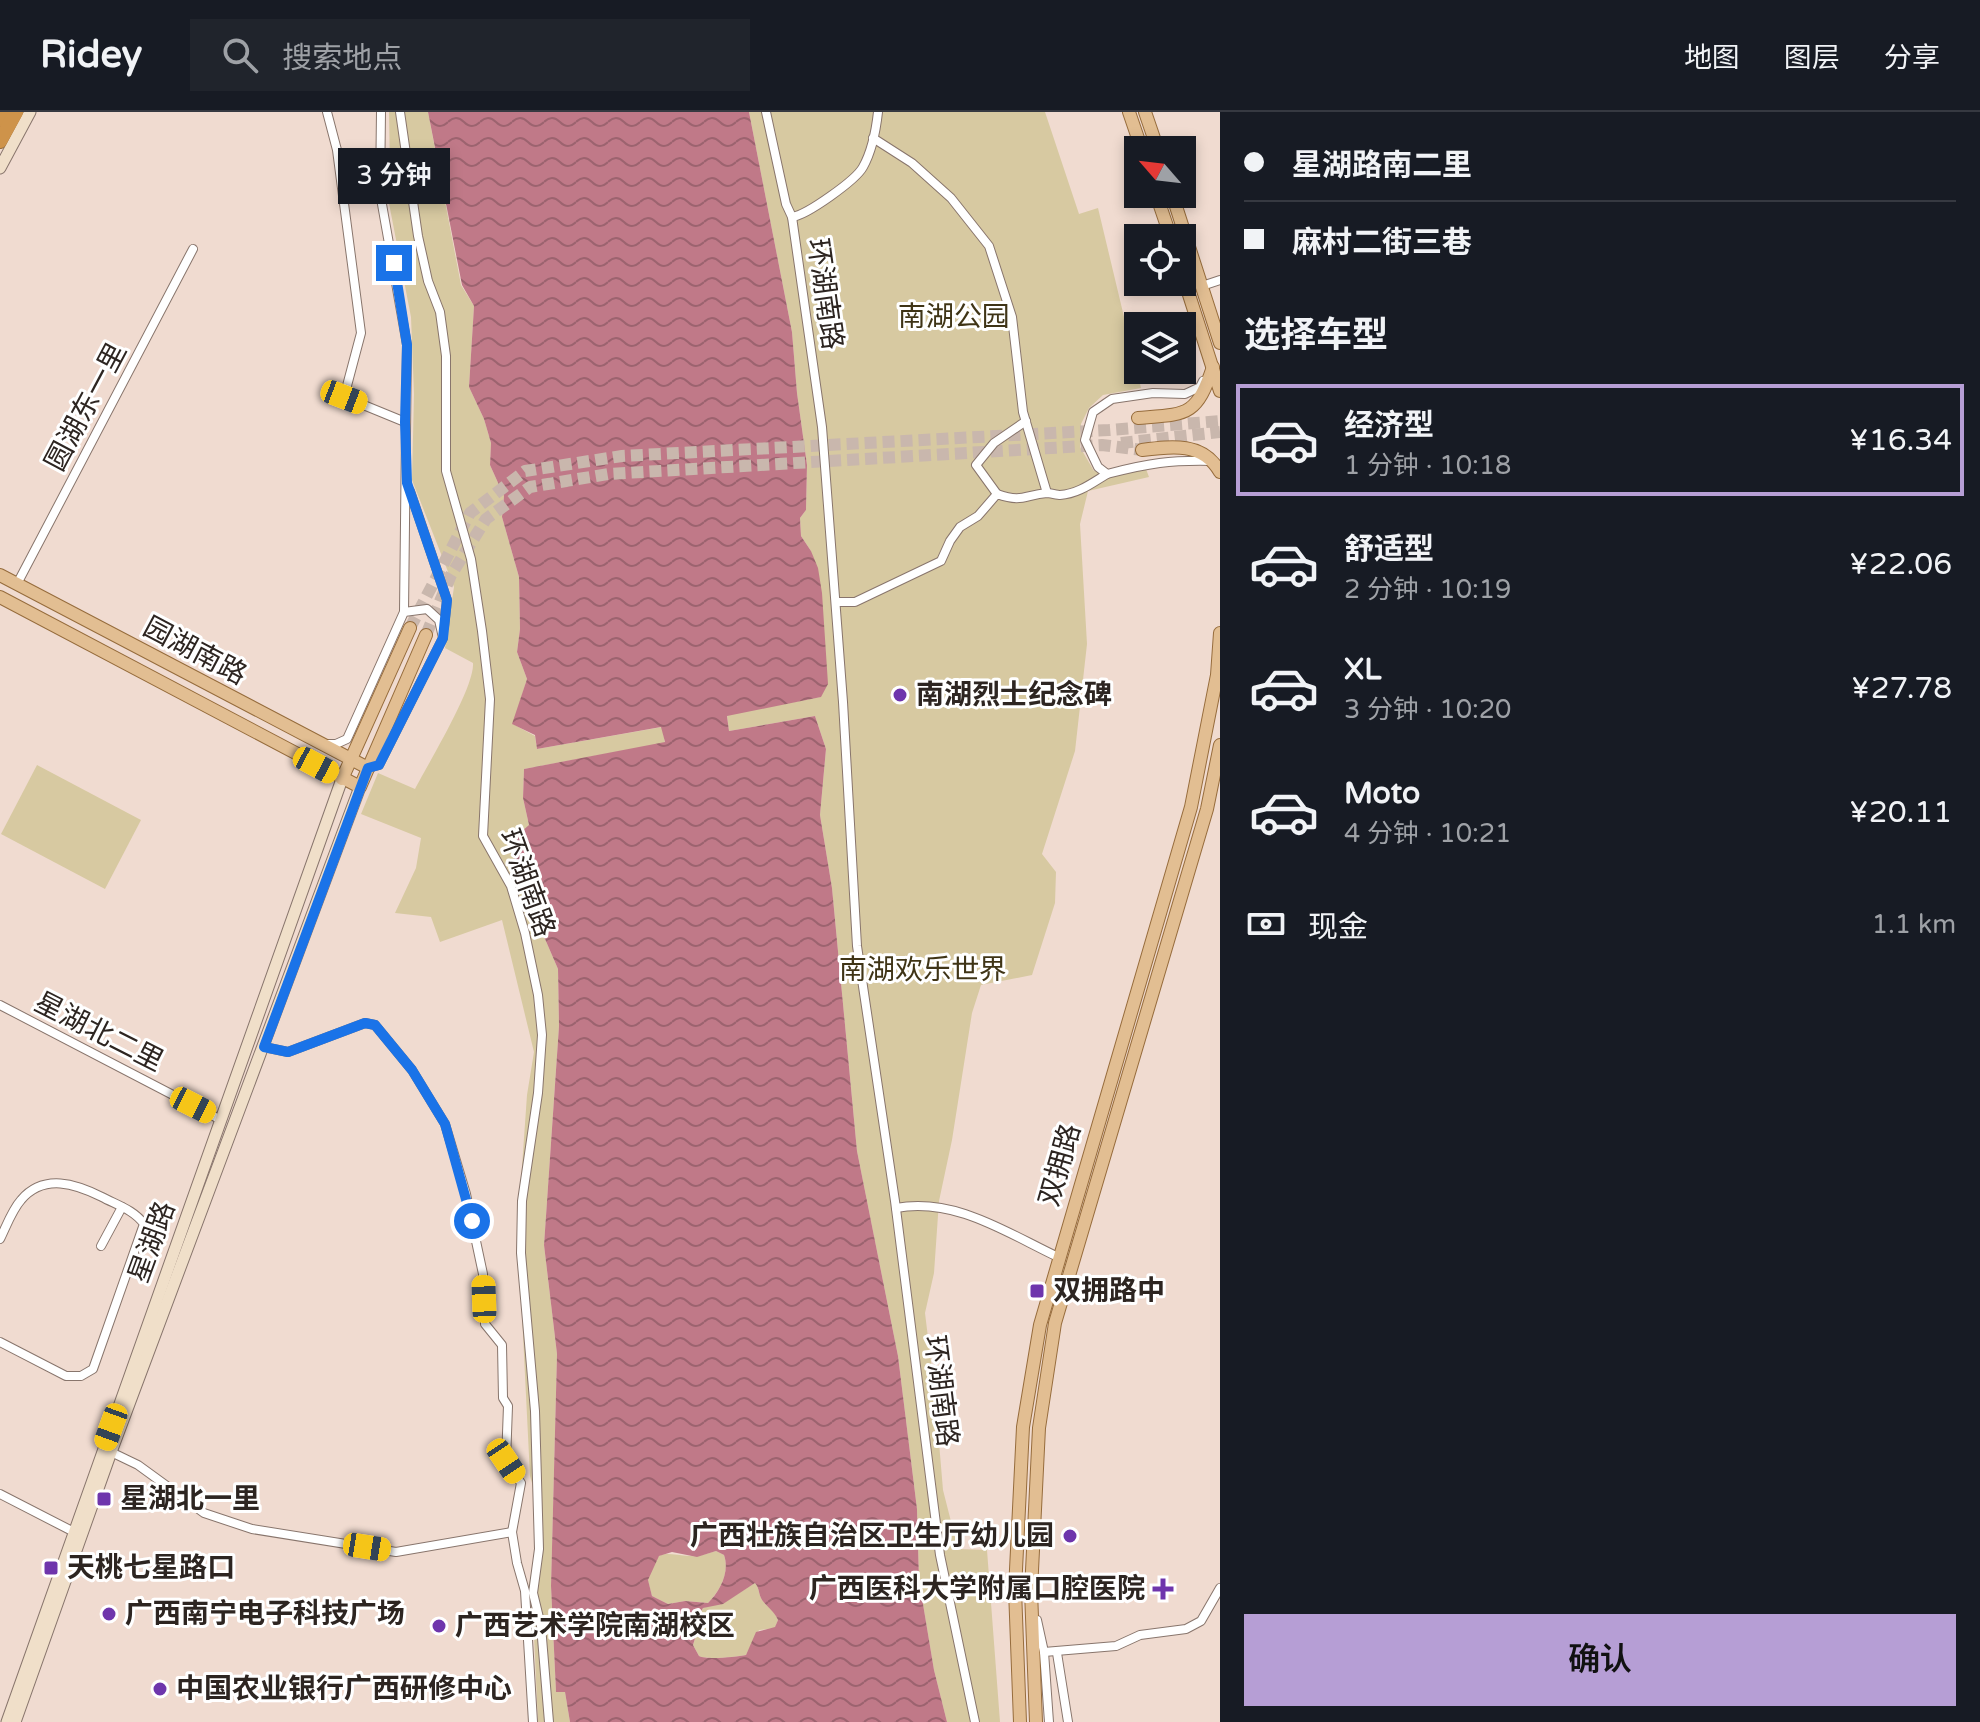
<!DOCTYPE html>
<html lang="zh">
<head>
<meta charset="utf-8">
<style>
	body { margin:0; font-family:"Varela Round","Noto Sans SC",sans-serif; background:#20242c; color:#f1f3f6; height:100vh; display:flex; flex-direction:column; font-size:30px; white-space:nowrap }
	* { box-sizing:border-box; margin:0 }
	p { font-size:26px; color:#9ea1a6 }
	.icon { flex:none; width:44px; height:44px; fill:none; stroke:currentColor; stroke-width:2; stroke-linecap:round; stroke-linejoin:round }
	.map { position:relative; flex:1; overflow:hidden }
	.side { display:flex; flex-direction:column; background:#171b24; width:760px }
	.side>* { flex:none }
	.top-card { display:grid; align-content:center; height:176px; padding:0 24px; background:#171b24 }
	.needle { width:52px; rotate:298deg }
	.buttons { position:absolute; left:1124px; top:24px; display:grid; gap:16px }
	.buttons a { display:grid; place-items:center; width:72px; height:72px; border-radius:0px; background:#171b24; box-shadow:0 4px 12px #0003; font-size:40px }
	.end { position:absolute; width:36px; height:36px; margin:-18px; border:10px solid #1a73e8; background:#fff; box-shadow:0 0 0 4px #fff }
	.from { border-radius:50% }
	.bubble { position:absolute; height:56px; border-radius:0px; background:#171b24; box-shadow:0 4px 12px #0003; font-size:26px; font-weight:600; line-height:56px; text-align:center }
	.car { position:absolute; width:24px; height:48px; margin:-24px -12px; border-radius:10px; box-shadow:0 0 6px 2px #0007; background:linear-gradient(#f5c518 24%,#345 0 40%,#f5c518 0 76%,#345 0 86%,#f5c518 0) }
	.top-card b { display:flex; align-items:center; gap:28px; height:76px; font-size:30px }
	.top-card b+b { border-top:2px solid #363941 }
	.top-card i { width:20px; height:20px; background:#f1f3f6 }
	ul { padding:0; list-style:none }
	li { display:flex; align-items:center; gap:24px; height:112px; margin:0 16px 12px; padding:0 8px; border:4px solid transparent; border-radius:0px }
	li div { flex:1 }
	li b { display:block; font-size:30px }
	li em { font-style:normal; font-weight:600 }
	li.active { border-color:#b69ed5 }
	li>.icon { width:72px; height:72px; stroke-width:1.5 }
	h2 { padding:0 24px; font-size:36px; line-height:96px }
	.pay { display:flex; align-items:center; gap:20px; height:88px; padding:0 24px; font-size:30px }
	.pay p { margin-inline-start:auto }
	.button { display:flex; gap:16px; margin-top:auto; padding:16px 24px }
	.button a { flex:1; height:92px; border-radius:0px; background:#b69ed5; color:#111; font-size:32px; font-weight:600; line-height:92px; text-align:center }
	header { display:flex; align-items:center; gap:48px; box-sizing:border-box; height:112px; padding:0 40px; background:#171b24; border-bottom:2px solid #363941 }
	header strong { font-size:38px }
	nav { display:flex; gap:44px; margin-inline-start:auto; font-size:28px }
	.search { width:560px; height:72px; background:#20242c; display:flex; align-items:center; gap:20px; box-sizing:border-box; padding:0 28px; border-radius:0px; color:#9ea1a6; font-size:30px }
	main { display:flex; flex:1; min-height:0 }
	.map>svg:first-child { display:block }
</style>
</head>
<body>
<header>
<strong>Ridey</strong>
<div class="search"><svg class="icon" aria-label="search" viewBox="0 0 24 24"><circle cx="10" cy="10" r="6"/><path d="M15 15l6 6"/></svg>搜索地点</div>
<nav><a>地图</a><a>图层</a><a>分享</a></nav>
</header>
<main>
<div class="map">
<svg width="1220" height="1610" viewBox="0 0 1220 1610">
	<defs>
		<pattern id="water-waves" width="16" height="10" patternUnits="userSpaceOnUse" patternTransform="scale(2)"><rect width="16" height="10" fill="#c07988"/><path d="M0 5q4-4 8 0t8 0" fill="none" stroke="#9c636f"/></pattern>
	</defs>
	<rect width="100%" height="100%" fill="#f0dbd0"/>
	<g fill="#d7c9a1">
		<path d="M389,0H428L461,173L474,194L469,275L484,307L491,331L490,353L504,384L502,405L519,465L520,517L517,540L527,567L513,612L535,624L537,637L662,615L665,631L524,657L523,686L529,713L514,748L540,786L542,820L558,857L559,914L544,1133L557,1242L551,1474L556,1580H565L570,1610H538L533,1503L528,1478L536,1436L535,1382L530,1364L519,1142L520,1083L527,983L534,940L502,808L440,830L431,805L395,801L416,756L421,726L361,702L378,661L415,677C428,652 475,575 473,551L445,536L454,475L412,368L414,282L411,205L387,81L390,56Z"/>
		<polygon points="749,0 1045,0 1079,102 1098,96 1141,276 1103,283 1089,296 1081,312 1080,335 1094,359 1146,357 1149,365 1088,379 1080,412 1087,532 1075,639 1042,742 1056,760 1055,791 1032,863 981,873 972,901 952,1028 939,1089 934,1161 925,1201 935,1283 943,1378 958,1437 987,1438 1000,1610 947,1610 934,1558 919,1468 917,1397 898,1244 857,1039 832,776 820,703 826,637 815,604 729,619 727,603 820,585 811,439 801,424 800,406 806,398 807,353 797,281 792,220"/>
		<polygon points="37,653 141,708 105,777 1,722"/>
		<path d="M716,1439L724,1443C730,1460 720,1479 708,1491L685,1489L668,1492L652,1484L648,1469C655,1433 665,1443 690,1444C700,1445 708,1441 716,1439Z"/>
		<path d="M755,1471C760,1477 758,1481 762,1488C767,1495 774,1498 778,1508L775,1516L759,1518L746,1543C736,1545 707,1548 699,1544L693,1533L697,1520L695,1510L703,1496L731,1486Z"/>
	</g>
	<path fill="url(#water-waves)" fill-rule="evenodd" d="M428,0H749L792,220L797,281L807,353L806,398L800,406L801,424L811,439L818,456L822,481L828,572L821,585L727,604L729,619L815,604L826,637L820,703L832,776L857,1039L898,1244L917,1397L919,1468L934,1558L947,1610H570L565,1580H556L551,1474L557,1242L544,1133L559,914L558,857L542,820L540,786L514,748V726L529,713L523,686L524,657L665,630L661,615L537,637L535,623L512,612L527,567L517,540L520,517L519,465L502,405L504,384L490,353L491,331L484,307L469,275L474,194L462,173ZM716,1439L724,1443C730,1460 720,1479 708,1491L685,1489L668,1492L652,1484L648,1468L659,1444L672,1440L697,1445ZM755,1471C760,1477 758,1481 762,1488C767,1495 774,1499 778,1508L775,1515L756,1520L746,1543C736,1545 707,1548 699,1544L693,1533L697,1520L695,1510L703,1496L723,1492Z"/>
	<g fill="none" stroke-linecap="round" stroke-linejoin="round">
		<g stroke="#c9b7ad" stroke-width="12" stroke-dasharray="12 6" stroke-linecap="butt">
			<polyline points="1121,331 1220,320"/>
			<polyline points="410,516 470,401 525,359 622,344 1109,318 1220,309"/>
			<polyline points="426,523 451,463 486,407 530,375 608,362 1102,333 1142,338"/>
		</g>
		<defs>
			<g id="street">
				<polyline points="327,0 337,38 361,221 344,285 405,310"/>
				<polyline points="381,0 380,81 407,233 404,500"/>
				<polyline points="400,0 418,124 428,169 440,200 446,244 446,359 471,447 482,519 490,587 483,724 511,774 525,821 538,883 542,923 538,981 522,1089 521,1141 535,1299 539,1437 533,1481 541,1514 549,1610"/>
				<polyline points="766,0 786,92 792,105 822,315 843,590 857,834 895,1089 940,1443 975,1610"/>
				<polyline points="873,26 912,51 951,86 989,134 1012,205 1023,300 1047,381"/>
				<path d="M792,105C807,103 856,68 863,55C872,39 876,18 878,0"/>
				<polyline points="1202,174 1220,168"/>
				<path d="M1203,269L1200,275L1185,282L1153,281L1112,287L1093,300L1085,328L1098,355L1107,362C1149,351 1170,348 1213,349"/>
				<polyline points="410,379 447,488 444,515"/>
				<polyline points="997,382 976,353 994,331 1026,309"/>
				<polyline points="17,472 193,137"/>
				<path d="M836,490H855L941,449L950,429L960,415L978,404L997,382C1023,391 1024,383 1047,381C1049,381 1058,383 1060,383C1078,382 1092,371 1107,362"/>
				<polyline points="325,632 336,632 347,627 404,500 427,497 439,508 443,526 379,653 368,656"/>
				<polyline points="0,893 221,1008"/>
				<polyline points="264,935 288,940 365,911 375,913 412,958 445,1012 466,1082 483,1162 485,1212 502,1233 503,1286 508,1294 506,1349 521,1371 512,1420 517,1451 525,1479 533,1610"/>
				<path d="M896,1096C955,1085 1007,1121 1058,1145"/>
				<path d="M0,1127C6,1115 12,1098 21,1088C44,1061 76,1072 102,1085C117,1093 134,1098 144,1112L93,1257L81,1264H66L0,1230"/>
				<polyline points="101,1134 122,1095"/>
				<polyline points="111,1340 138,1353 204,1401 252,1417 396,1440 512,1420"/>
				<polyline points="0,1382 74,1420"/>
				<polyline points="1037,1508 1044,1540 1049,1610"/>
				<polyline points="1044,1540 1116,1534 1140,1523 1186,1517 1201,1509 1220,1476"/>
				<polyline points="1057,1541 1068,1610"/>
			</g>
			<g id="secondary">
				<polyline points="0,56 30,0"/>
				<polyline points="7,1610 342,667"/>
				<polyline points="15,1610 111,1340 360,675"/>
			</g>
			<g id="primary">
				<polyline points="1129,0 1142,38"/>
				<polyline points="1145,0 1158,38"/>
				<polyline points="1156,82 1171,126"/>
				<polyline points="1172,82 1220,231"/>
				<polyline points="1182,161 1220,279"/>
				<path d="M1138,306C1187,302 1196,305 1213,255"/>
				<path d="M1142,338C1172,334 1203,330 1220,360"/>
				<polyline points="0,463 368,656"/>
				<polyline points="0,485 360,675 426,523"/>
				<polyline points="342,667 410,516"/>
				<polyline points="1020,1610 1015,1478 1023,1315 1040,1213 1191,695 1217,563 1220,521"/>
				<polyline points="1036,1610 1031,1479 1039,1316 1055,1211 1207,697 1220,633"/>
			</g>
			<g id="highway">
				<polyline points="0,7 4,0"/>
				<polyline points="0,29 16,0"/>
			</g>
		</defs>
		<use href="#street" stroke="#88756c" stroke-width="10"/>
		<use href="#secondary" stroke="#88756c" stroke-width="13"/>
		<use href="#primary" stroke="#966c3c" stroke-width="14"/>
		<use href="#highway" stroke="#966c3c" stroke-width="16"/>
		<use href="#street" stroke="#fff" stroke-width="8"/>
		<use href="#secondary" stroke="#f0dfc9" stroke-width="11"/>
		<use href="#primary" stroke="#e2be92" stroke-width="12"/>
		<use href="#highway" stroke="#ce934a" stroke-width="14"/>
	</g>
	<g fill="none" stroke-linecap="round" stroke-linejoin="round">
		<polyline stroke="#1a73e8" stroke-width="10" points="394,151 407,233 405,310 407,371 447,488 443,526 379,653 368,656 264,935 288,940 365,911 375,913 412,958 445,1012 472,1109"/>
	</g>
	<g fill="#6e35ac" stroke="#fff" stroke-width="3">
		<circle cx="900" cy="583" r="8"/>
		<rect x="1029" y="1171" width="16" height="16" rx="4"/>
		<rect x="96" y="1379" width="16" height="16" rx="4"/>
		<circle cx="1070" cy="1424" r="8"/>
		<rect x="43" y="1448" width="16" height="16" rx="4"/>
		<path d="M1159 1465h8v8h8v8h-8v8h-8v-8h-8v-8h8z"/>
		<circle cx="109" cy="1502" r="8"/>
		<circle cx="439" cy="1514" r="8"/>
		<circle cx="160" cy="1577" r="8"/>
	</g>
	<g text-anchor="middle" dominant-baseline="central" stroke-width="6" stroke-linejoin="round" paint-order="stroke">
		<g font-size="28" fill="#2d2521" stroke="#fff">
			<text transform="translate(825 182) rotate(82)">环湖南路</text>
			<text transform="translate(86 295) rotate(-62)">圆湖东一里</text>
			<text transform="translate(195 539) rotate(28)">园湖南路</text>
			<text transform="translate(527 771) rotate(70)">环湖南路</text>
			<text transform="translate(99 920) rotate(27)">星湖北二里</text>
			<text transform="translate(1060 1053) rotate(-74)">双拥路</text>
			<text transform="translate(152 1130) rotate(-70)">星湖路</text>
			<text transform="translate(941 1279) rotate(83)">环湖南路</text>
		</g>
		<g font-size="28" fill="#3f3416" stroke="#fff">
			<text x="954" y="205">南湖公园</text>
			<text x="923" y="858">南湖欢乐世界</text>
		</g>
		<g font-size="28" font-weight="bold" fill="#2d2521" stroke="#fff" text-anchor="start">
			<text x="916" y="583">南湖烈士纪念碑</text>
			<text x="1053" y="1179">双拥路中</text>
			<text x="120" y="1387">星湖北一里</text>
			<text x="1054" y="1424" text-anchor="end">广西壮族自治区卫生厅幼儿园</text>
			<text x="67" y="1456">天桃七星路口</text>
			<text x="1145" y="1477" text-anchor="end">广西医科大学附属口腔医院</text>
			<text x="125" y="1502">广西南宁电子科技广场</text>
			<text x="455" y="1514">广西艺术学院南湖校区</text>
			<text x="176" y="1577">中国农业银行广西研修中心</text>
		</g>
	</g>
</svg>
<div class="buttons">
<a><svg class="needle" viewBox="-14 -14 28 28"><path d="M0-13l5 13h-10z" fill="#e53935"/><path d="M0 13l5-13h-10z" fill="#9ea1a6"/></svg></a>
<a><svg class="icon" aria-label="locate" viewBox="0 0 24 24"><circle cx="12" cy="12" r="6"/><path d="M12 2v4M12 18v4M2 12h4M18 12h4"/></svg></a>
<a><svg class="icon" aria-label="layers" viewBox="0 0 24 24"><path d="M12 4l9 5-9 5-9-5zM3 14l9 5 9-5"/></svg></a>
</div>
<i class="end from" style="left:472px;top:1109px"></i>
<i class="end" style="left:394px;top:151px"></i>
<div class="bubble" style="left:338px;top:36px;width:112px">3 分钟</div>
<i class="car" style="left:344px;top:285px;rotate:111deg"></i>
<i class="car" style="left:316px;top:653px;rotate:118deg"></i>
<i class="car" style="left:193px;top:993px;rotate:117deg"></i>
<i class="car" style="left:484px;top:1187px;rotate:358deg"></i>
<i class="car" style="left:111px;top:1315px;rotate:200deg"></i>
<i class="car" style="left:506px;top:1349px;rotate:146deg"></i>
<i class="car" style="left:367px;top:1435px;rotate:99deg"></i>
</div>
<section class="side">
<div class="top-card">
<b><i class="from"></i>星湖路南二里</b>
<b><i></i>麻村二街三巷</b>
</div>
<h2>选择车型</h2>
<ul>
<li class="active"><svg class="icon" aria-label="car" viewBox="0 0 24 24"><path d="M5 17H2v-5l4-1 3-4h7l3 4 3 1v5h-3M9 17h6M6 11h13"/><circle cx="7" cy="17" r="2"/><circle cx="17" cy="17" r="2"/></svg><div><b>经济型</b><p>1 分钟 · 10:18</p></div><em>¥16.34</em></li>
<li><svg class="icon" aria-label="car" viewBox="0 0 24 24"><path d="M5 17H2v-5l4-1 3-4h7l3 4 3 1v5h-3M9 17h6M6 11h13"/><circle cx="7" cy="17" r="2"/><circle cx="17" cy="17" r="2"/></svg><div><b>舒适型</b><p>2 分钟 · 10:19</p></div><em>¥22.06</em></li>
<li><svg class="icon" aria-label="car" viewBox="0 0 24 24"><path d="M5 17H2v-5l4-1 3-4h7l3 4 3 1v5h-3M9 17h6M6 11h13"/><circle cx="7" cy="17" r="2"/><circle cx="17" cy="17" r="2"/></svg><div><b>XL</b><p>3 分钟 · 10:20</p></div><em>¥27.78</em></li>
<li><svg class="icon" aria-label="car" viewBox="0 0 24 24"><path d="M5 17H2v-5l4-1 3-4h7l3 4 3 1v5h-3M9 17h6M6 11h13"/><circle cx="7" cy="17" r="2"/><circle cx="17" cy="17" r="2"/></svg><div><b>Moto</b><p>4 分钟 · 10:21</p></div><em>¥20.11</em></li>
</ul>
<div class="pay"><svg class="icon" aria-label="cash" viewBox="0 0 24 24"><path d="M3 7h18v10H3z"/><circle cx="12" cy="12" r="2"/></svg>现金<p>1.1 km</p></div>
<div class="button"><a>确认</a></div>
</section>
</main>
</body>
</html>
